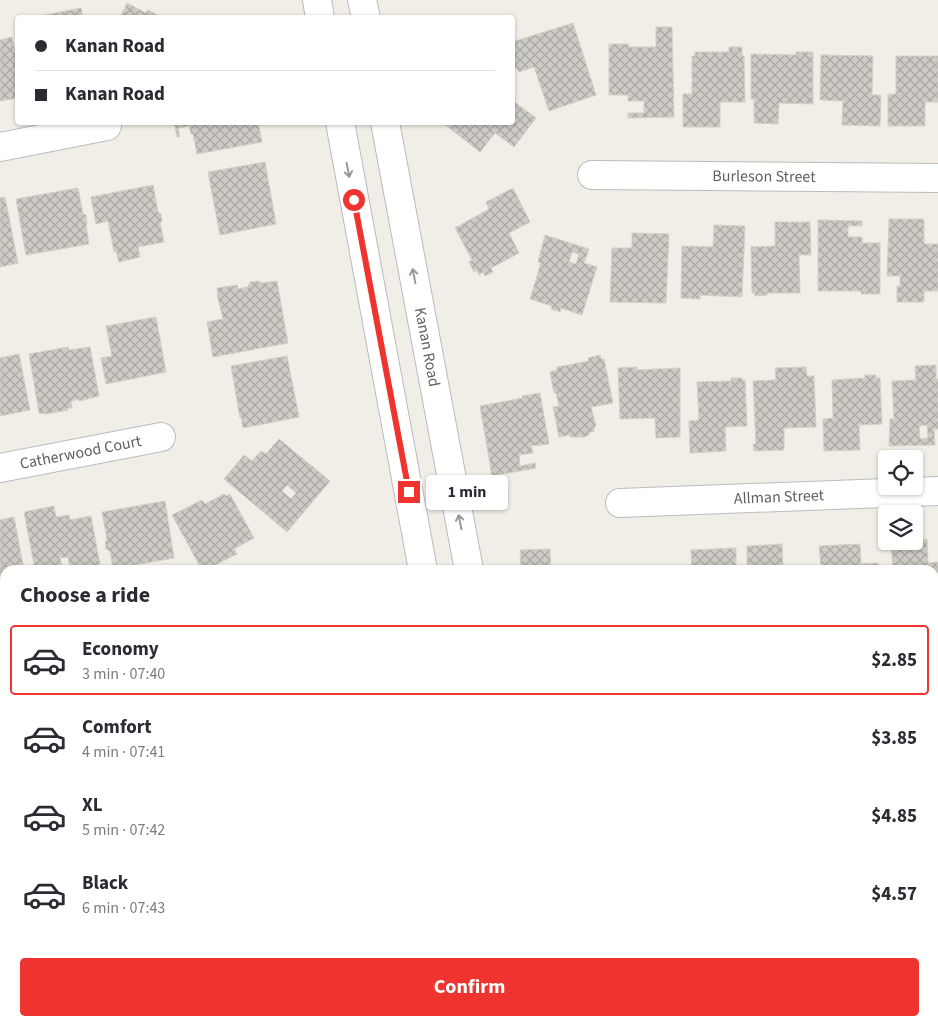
<!DOCTYPE html>
<html lang="en">
<head>
<meta charset="utf-8">
<style>
	body { margin:0; font-family:"Source Sans 3",sans-serif; background:#f2f2f3; color:#2b2b33; height:100vh; display:flex; flex-direction:column; font-size:19px; white-space:nowrap }
	* { box-sizing:border-box; margin:0 }
	p { font-size:16px; color:#7c7c81 }
	.icon { flex:none; width:28px; height:28px; fill:none; stroke:currentColor; stroke-width:2; stroke-linecap:round; stroke-linejoin:round }
	.map { position:relative; flex:1; overflow:hidden }
	.panel { position:absolute; left:0px; top:565px; width:939px; height:461px; display:flex; flex-direction:column; background:#fff; border-radius:15px 15px 0 0; box-shadow:0 1px 4px #0004 }
	.panel>* { flex:none }
	.guide { position:absolute; left:15px; top:15px; width:500px; height:110px; border-radius:5px; box-shadow:0 1px 4px #0004; display:grid; align-content:center; height:110px; padding:0 20px; background:#fff }
	.tools { position:absolute; left:878px; top:450px; display:grid; gap:10px }
	.tools a { display:grid; place-items:center; width:45px; height:45px; border-radius:5px; background:#fff; box-shadow:0 1px 4px #0004; font-size:25px }
	.end { position:absolute; width:22px; height:22px; margin:-11px; border:6px solid #ef332e; background:#fff; box-shadow:0 0 0 2px #fff }
	.from { border-radius:50% }
	.bubble { position:absolute; height:35px; border-radius:5px; background:#fff; box-shadow:0 1px 4px #0004; font-size:16px; font-weight:700; line-height:35px; text-align:center }
	.guide b { display:flex; align-items:center; gap:18px; height:48px; font-size:19px }
	.guide b+b { border-top:1px solid #e1e1e2 }
	.guide i { width:12px; height:12px; background:#2b2b33 }
	ul { padding:0; list-style:none }
	li { display:flex; align-items:center; gap:15px; height:70px; margin:0 10px 8px; padding:0 10px; border:2px solid transparent; border-radius:5px }
	li div { flex:1 }
	li b { display:block; font-size:19px }
	li em { font-style:normal; font-weight:700 }
	li.on { border-color:#ef332e }
	li>.icon { width:45px; height:45px; stroke-width:1.5 }
	h2 { padding:0 20px; font-size:22px; line-height:60px }
	.primary-button { display:flex; gap:10px; margin-top:auto; padding:10px 20px }
	.primary-button a { flex:1; height:58px; border-radius:5px; background:#ef332e; color:#fff; font-size:20px; font-weight:700; line-height:58px; text-align:center }
	.map>svg:first-child { display:block }
</style>
</head>
<body>
<div class="map">
<svg width="938" height="1026" viewBox="0 0 938 1026">
	<defs>
		<pattern id="building-cross-hatch" width="8" height="8" patternUnits="userSpaceOnUse" patternTransform="scale(1.25)"><rect width="8" height="8" fill="#cecbc5"/><path d="M0 0l8 8M0 8l8-8" fill="none" stroke="#aaa8a4"/></pattern>
	</defs>
	<rect width="100%" height="100%" fill="#f1eee7"/>
	<g fill="url(#building-cross-hatch)" stroke="#d6cfc4" fill-rule="evenodd">
		<polygon points="127,3 146,13 148,10 162,18 120,18"/>
		<polygon points="81,8 83,18 30,18"/>
		<polygon points="573,23 596,95 549,111 534,67 519,72 514,65 512,42"/>
		<polygon points="656,27 672,27 674,117 628,118 628,113 644,113 644,101 628,101 628,95 609,95 609,44 629,44 629,47 656,47"/>
		<polygon points="12,37 18,67 18,98 0,101 0,40"/>
		<polygon points="729,47 742,47 742,56 744,56 745,102 720,102 720,127 683,127 683,94 692,94 692,56 695,56 695,52 729,52"/>
		<polygon points="796,52 813,52 813,104 779,103 778,124 754,123 754,99 751,99 751,54 796,55"/>
		<polygon points="821,55 873,56 872,95 881,95 880,126 842,125 843,101 820,100"/>
		<polygon points="896,56 938,56 938,102 925,102 925,126 888,126 888,94 896,94"/>
		<polygon points="512,100 536,118 514,147 495,133 480,152 443,123 512,122"/>
		<polygon points="174,122 258,122 262,142 197,154 193,134 191,134 189,126 178,128 180,137 177,137"/>
		<polygon points="265,162 276,224 220,235 208,172"/>
		<polygon points="153,185 158,212 161,214 162,221 160,223 164,242 138,247 140,257 119,262 116,251 114,252 108,221 96,224 91,197"/>
		<polygon points="78,188 83,214 86,215 87,223 86,225 89,244 26,255 16,199"/>
		<polygon points="513,188 530,222 509,233 519,253 491,268 493,272 485,276 483,272 479,275 477,270 474,272 469,262 472,260 455,228 489,209 486,202"/>
		<polygon points="5,197 18,263 0,267 0,198"/>
		<polygon points="889,219 924,219 924,244 938,244 938,291 924,291 924,302 897,302 897,286 900,286 900,276 887,276"/>
		<polygon points="818,220 862,221 862,226 848,226 848,237 862,237 862,243 880,243 880,294 861,294 861,291 818,291"/>
		<polygon points="775,222 810,222 811,255 799,255 800,293 767,293 767,295 755,296 755,293 752,293 751,247 775,246"/>
		<polygon points="714,225 745,226 742,297 700,295 700,299 681,298 682,246 713,247"/>
		<polygon points="632,233 669,234 666,303 610,302 612,248 632,248"/>
		<path d="M545,235L589,249L584,263L597,267L582,315L561,308L560,312L551,309L552,306L530,299L541,263L538,262ZM572,252L579,254L576,264L569,262Z"/>
		<polygon points="258,281 262,283 277,281 288,343 213,357 207,322 223,319 217,294 218,294 217,288 237,285 238,289 248,287 250,282"/>
		<polygon points="156,317 166,372 106,384 101,358 112,356 106,326"/>
		<polygon points="68,347 69,350 90,347 99,396 79,401 79,399 71,401 72,408 67,408 68,410 46,414 39,413 29,354"/>
		<polygon points="19,354 30,410 0,416 0,358"/>
		<polygon points="600,355 601,359 604,359 613,403 591,407 596,426 594,427 594,432 589,432 589,435 584,437 570,437 570,435 559,437 553,407 559,406 556,393 554,393 550,372 557,370 557,367 589,361 588,358"/>
		<polygon points="287,356 299,417 243,428 241,417 240,418 231,366"/>
		<path d="M936,365V379H938V429H934L935,445L889,446L890,419H894L892,381L916,380L915,366ZM927,425L928,438L920,439L919,426Z"/>
		<polygon points="637,367 637,370 680,368 680,437 656,438 655,418 620,419 618,368"/>
		<polygon points="806,367 807,376 814,376 816,427 784,428 784,450 754,451 753,444 756,444 753,381 776,380 775,368"/>
		<polygon points="865,375 876,375 876,378 880,378 882,424 859,425 860,450 824,451 823,419 833,418 832,380 865,378"/>
		<polygon points="731,378 742,378 742,380 745,380 747,426 725,427 726,451 690,453 689,421 699,420 697,382 731,381"/>
		<polygon points="540,393 549,444 531,446 533,453 519,455 520,466 535,463 536,468 492,476 480,406 523,398 522,396"/>
		<path d="M279,439L330,481L287,532L224,479L244,455L252,461L261,451L266,454ZM287,485L296,493L291,499L282,491Z"/>
		<polygon points="224,494 226,496 230,494 254,538 234,549 237,554 205,570 202,570 172,515 202,500 205,504"/>
		<polygon points="165,501 174,558 113,569 110,551 106,549 105,542 107,539 102,512"/>
		<path d="M54,506L56,517L69,515L70,520L91,516L101,570H35L24,512ZM68,557L70,568L63,570L60,558Z"/>
		<polygon points="14,517 24,570 5,570 5,594 0,595 0,520"/>
		<polygon points="927,539 928,563 938,562 937,617 934,617 934,570 893,570 891,541 914,541 914,540"/>
		<polygon points="782,544 783,568 806,567 806,570 747,570 747,546"/>
		<polygon points="860,544 861,564 878,563 878,570 818,570 818,568 821,568 819,546"/>
		<polygon points="736,548 736,570 692,570 691,550"/>
		<polygon points="550,549 551,570 521,570 520,550"/>
		<polygon points="5,662 5,722 0,723 0,663"/>
		<polygon points="938,674 938,745 934,746 934,675"/>
		<polygon points="2,839 5,853 5,897 0,898 0,840"/>
		<polygon points="934,844 938,866 938,871 934,872"/>
		<polygon points="5,989 5,1021 23,1021 24,1026 0,1026 0,990"/>
		<polygon points="938,1002 938,1026 909,1026 908,1021 934,1021 934,1003"/>
		<polygon points="39,1021 104,1021 105,1026 40,1026"/>
		<polygon points="110,1021 147,1021 148,1026 111,1026"/>
		<polygon points="354,1021 427,1021 428,1026 351,1026 350,1022"/>
		<polygon points="697,1021 740,1021 740,1026 692,1026 691,1022"/>
		<polygon points="833,1021 895,1021 896,1026 834,1026"/>
	</g>
	<g fill="none" stroke-linecap="round" stroke-linejoin="round">
		<defs>
			<g id="street">
				<polyline points="0,147 107,126"/>
				<path id="s1" d="M592,175L938,178"/>
				<path id="s2" d="M0,468L161,437"/>
				<path id="s3" d="M620,503L938,491"/>
				<polyline points="0,788 5,787"/>
				<polyline points="934,791 938,791"/>
			</g>
			<g id="secondary">
				<polyline points="317,0 320,18"/>
				<polyline points="362,0 366,18"/>
				<polyline points="340,122 423,570"/>
				<path id="s4" d="M385,122L469,570"/>
				<polyline points="507,1021 508,1026"/>
				<polyline points="554,1021 555,1026"/>
			</g>
		</defs>
		<use href="#street" stroke="#b9bcc0" stroke-width="30"/>
		<use href="#secondary" stroke="#b8bbc0" stroke-width="30"/>
		<use href="#street" stroke="#fff" stroke-width="28"/>
		<use href="#secondary" stroke="#fff" stroke-width="28"/>
	</g>
	<defs><path id="oneway-shaft" d="M-6 0H5M1.5-3L5.5 0L1.5 3" fill="none" stroke-width="1.6" stroke-linecap="round" stroke-linejoin="round" transform="scale(1.25)"/></defs>
	<g stroke="#96999c">
		<use href="#oneway-shaft" transform="translate(348 170) rotate(79)"/>
		<use href="#oneway-shaft" transform="translate(414 276) rotate(-101)"/>
		<use href="#oneway-shaft" transform="translate(460 522) rotate(-101)"/>
	</g>
	<g fill="none" stroke-linecap="round" stroke-linejoin="round">
		<polyline stroke="#ef332e" stroke-width="6" points="354,200 409,492"/>
	</g>
	<g text-anchor="middle" dominant-baseline="central" stroke-width="4" stroke-linejoin="round" paint-order="stroke">
		<g font-size="16" fill="#5e6267" stroke="#fff">
			<text stroke="none"><textPath href="#s1" startOffset="172">Burleson Street</textPath></text>
			<text stroke="none"><textPath href="#s4" startOffset="229">Kanan Road</textPath></text>
			<text stroke="none"><textPath href="#s2" startOffset="82">Catherwood Court</textPath></text>
			<text stroke="none"><textPath href="#s3" startOffset="159">Allman Street</textPath></text>
		</g>
	</g>
</svg>
<div class="tools">
<a><svg class="icon" aria-label="locate" viewBox="0 0 24 24"><circle cx="12" cy="12" r="6"/><path d="M12 2v4M12 18v4M2 12h4M18 12h4"/></svg></a>
<a><svg class="icon" aria-label="layers" viewBox="0 0 24 24"><path d="M12 4l9 5-9 5-9-5zM3 14l9 5 9-5"/></svg></a>
</div>
<i class="end from" style="left:354px;top:200px"></i>
<i class="end" style="left:409px;top:492px"></i>
<div class="bubble" style="left:426px;top:475px;width:82px">1 min</div>
<div class="guide">
<b><i class="from"></i>Kanan Road</b>
<b><i></i>Kanan Road</b>
</div>
<section class="panel">
<h2>Choose a ride</h2>
<ul>
<li class="on"><svg class="icon" aria-label="car" viewBox="0 0 24 24"><path d="M5 17H2v-5l4-1 3-4h7l3 4 3 1v5h-3M9 17h6M6 11h13"/><circle cx="7" cy="17" r="2"/><circle cx="17" cy="17" r="2"/></svg><div><b>Economy</b><p>3 min · 07:40</p></div><em>$2.85</em></li>
<li><svg class="icon" aria-label="car" viewBox="0 0 24 24"><path d="M5 17H2v-5l4-1 3-4h7l3 4 3 1v5h-3M9 17h6M6 11h13"/><circle cx="7" cy="17" r="2"/><circle cx="17" cy="17" r="2"/></svg><div><b>Comfort</b><p>4 min · 07:41</p></div><em>$3.85</em></li>
<li><svg class="icon" aria-label="car" viewBox="0 0 24 24"><path d="M5 17H2v-5l4-1 3-4h7l3 4 3 1v5h-3M9 17h6M6 11h13"/><circle cx="7" cy="17" r="2"/><circle cx="17" cy="17" r="2"/></svg><div><b>XL</b><p>5 min · 07:42</p></div><em>$4.85</em></li>
<li><svg class="icon" aria-label="car" viewBox="0 0 24 24"><path d="M5 17H2v-5l4-1 3-4h7l3 4 3 1v5h-3M9 17h6M6 11h13"/><circle cx="7" cy="17" r="2"/><circle cx="17" cy="17" r="2"/></svg><div><b>Black</b><p>6 min · 07:43</p></div><em>$4.57</em></li>
</ul>
<div class="primary-button"><a>Confirm</a></div>
</section>
</div>
</body>
</html>
